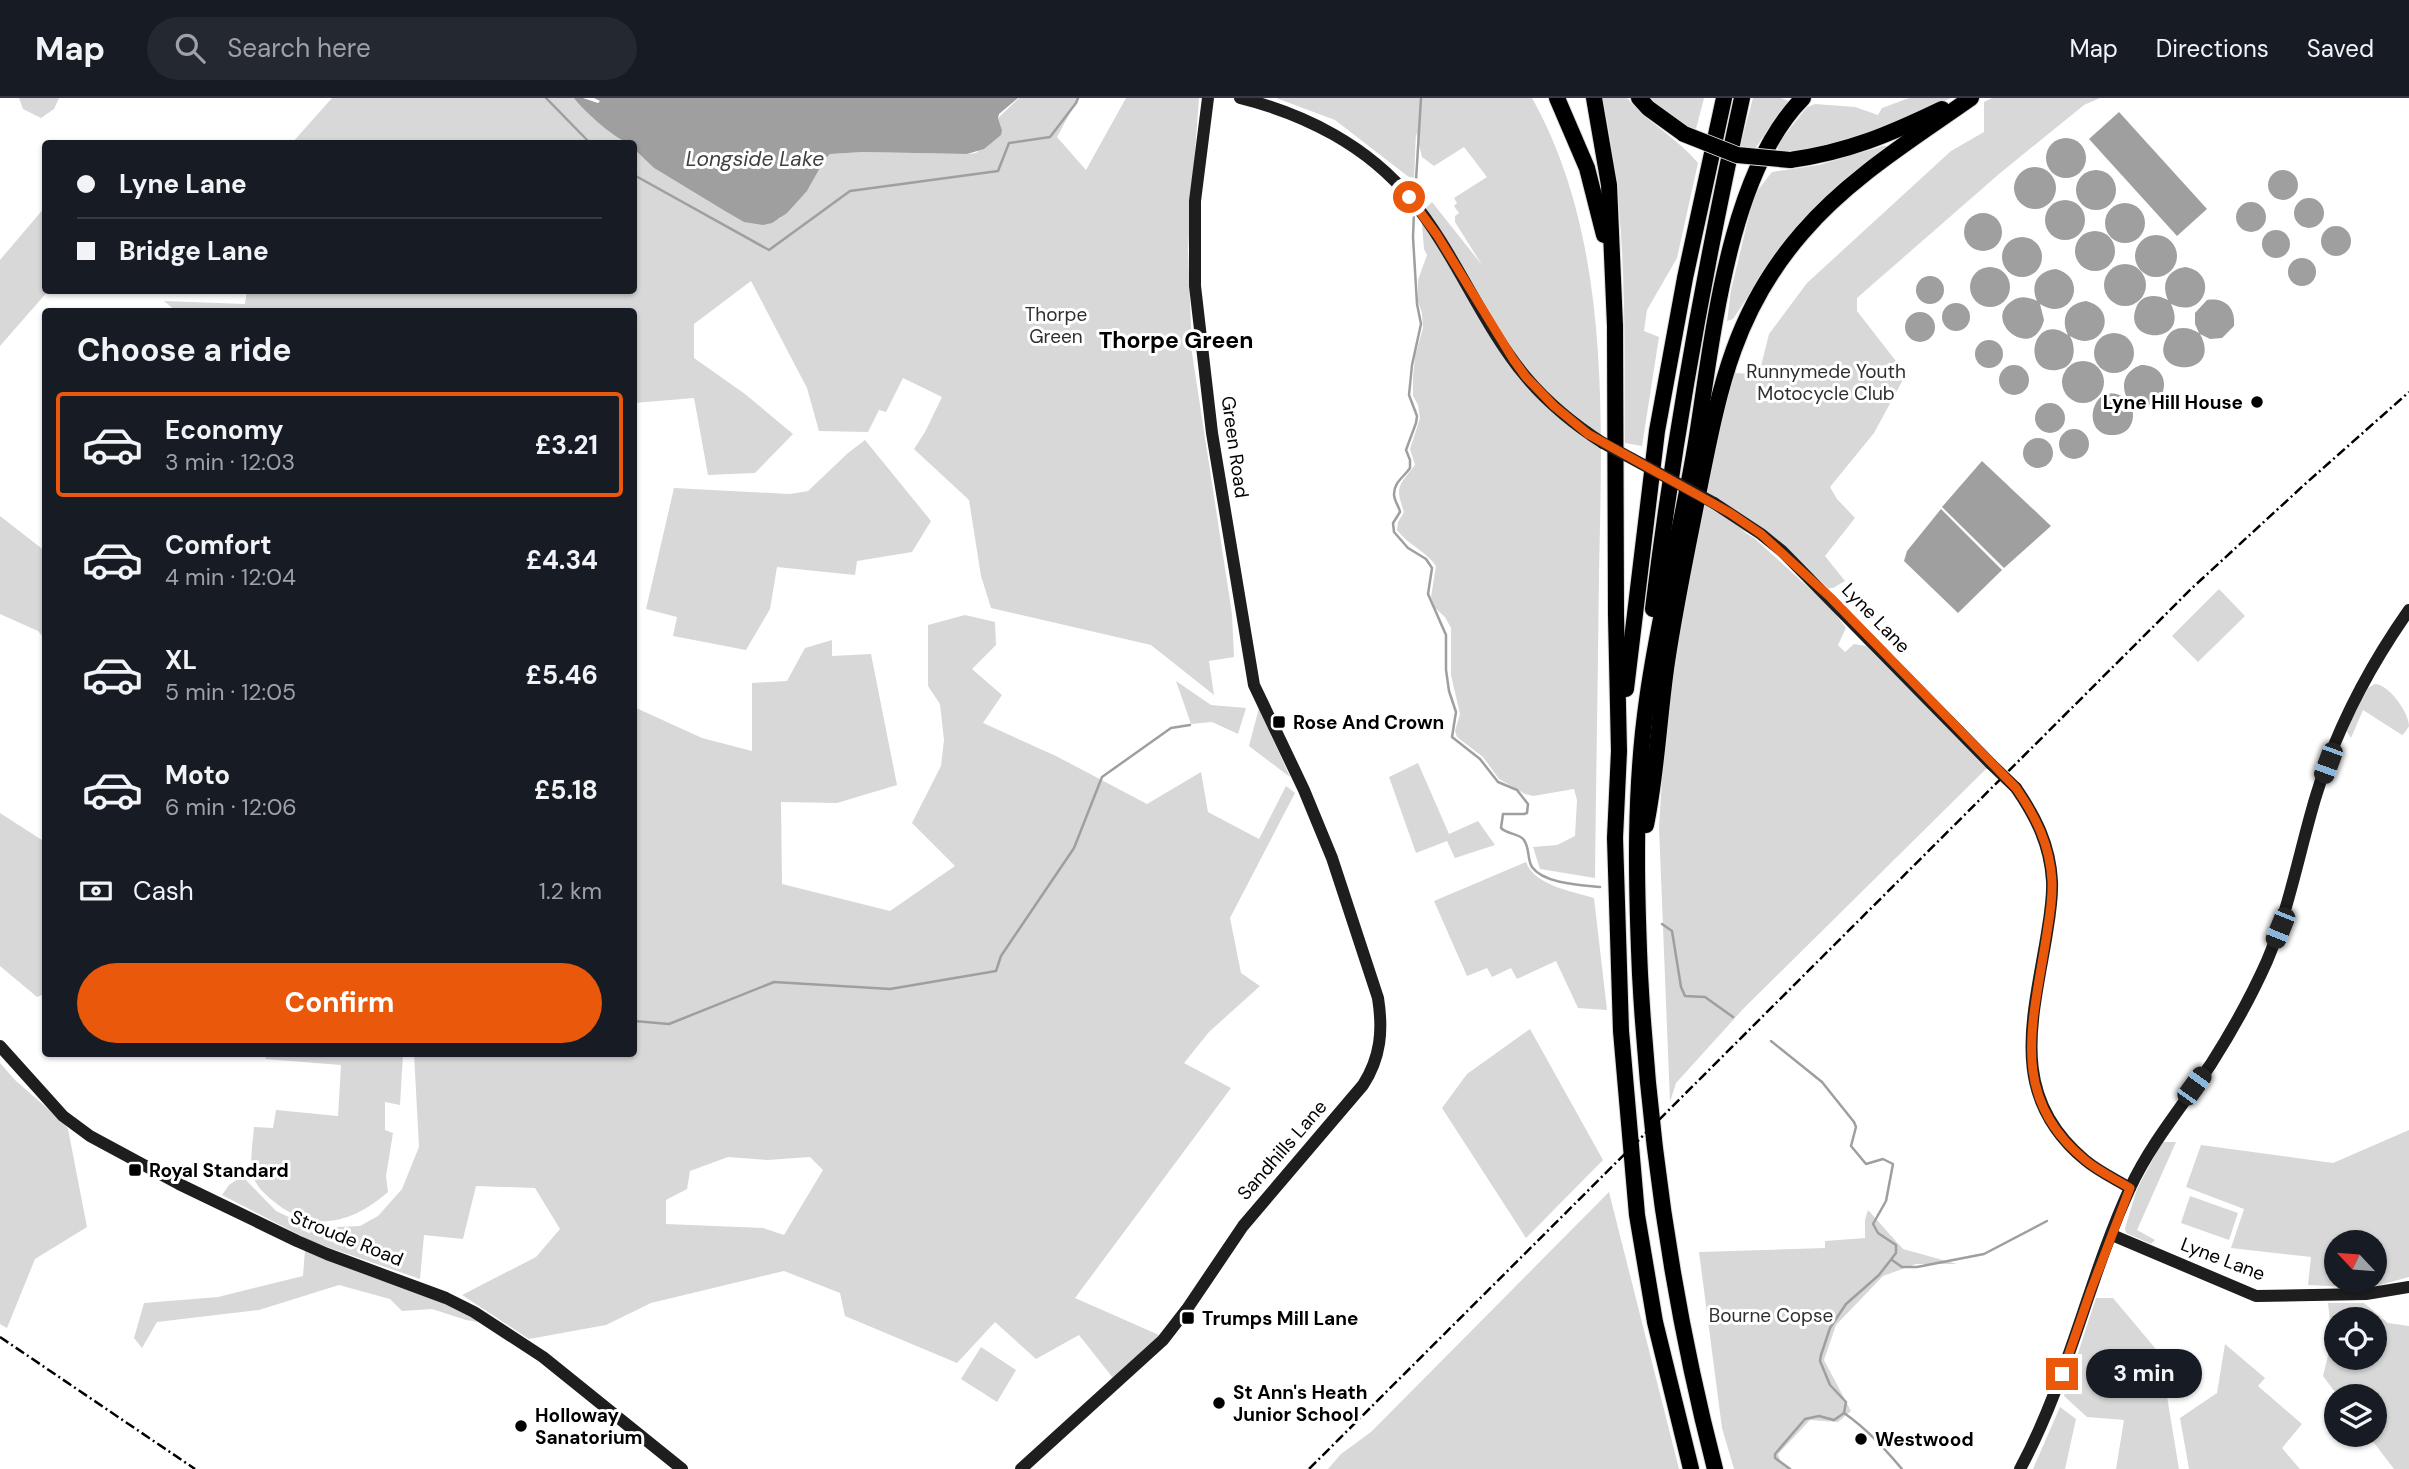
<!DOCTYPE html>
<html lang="en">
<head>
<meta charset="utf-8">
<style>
	body { margin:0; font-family:"DM Sans",sans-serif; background:#242831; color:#f1f3f6; height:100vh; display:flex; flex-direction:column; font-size:26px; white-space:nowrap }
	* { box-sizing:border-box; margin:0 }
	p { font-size:23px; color:#9ea1a6 }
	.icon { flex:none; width:38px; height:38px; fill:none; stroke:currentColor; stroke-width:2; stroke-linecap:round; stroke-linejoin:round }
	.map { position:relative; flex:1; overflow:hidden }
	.side { position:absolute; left:42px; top:210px; width:595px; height:749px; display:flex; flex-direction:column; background:#171b24; border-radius:7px; box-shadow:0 2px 5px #0004 }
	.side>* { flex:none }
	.guide { position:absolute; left:42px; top:42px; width:595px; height:154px; border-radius:7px; box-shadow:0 2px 5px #0004; display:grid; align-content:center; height:154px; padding:0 35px; background:#171b24 }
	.needle { width:46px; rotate:296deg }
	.fabs { position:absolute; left:2324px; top:1132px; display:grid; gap:14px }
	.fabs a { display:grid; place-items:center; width:63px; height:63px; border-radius:50%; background:#171b24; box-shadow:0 2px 5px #0004; font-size:35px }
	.end { position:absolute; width:32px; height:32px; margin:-16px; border:9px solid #ea580c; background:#fff; box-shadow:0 0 0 4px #fff }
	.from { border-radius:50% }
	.bubble { position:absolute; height:49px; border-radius:24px; background:#171b24; box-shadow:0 2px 5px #0004; font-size:23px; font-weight:700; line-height:49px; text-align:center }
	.car { position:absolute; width:21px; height:42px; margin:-21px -10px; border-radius:9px; box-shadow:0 0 5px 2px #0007; background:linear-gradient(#222 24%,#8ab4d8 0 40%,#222 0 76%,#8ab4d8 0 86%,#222 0) }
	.guide b { display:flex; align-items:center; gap:24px; height:66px; font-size:26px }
	.guide b+b { border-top:2px solid #363941 }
	.guide i { width:18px; height:18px; background:#f1f3f6 }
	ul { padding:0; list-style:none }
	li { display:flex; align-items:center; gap:21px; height:105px; margin:0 14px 10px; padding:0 21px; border:4px solid transparent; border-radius:7px }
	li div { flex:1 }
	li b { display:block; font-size:26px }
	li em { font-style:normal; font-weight:700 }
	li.on { border-color:#ea580c }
	li>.icon { width:63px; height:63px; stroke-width:1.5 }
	h2 { padding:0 35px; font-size:32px; line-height:84px }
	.pay { display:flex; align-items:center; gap:18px; height:77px; padding:0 35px; font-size:26px }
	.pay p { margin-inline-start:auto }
	.cta { display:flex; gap:14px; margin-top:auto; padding:14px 35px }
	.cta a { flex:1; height:80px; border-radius:42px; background:#ea580c; color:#fff; font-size:28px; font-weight:700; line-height:80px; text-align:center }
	header { display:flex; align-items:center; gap:42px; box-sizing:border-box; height:98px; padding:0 35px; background:#171b24; border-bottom:2px solid #363941 }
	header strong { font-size:33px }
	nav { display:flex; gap:38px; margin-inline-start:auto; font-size:24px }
	.search { width:490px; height:63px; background:#242831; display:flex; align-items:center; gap:18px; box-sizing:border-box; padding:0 24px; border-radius:38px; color:#9ea1a6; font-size:26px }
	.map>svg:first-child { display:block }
</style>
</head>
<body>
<header>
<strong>Map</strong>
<div class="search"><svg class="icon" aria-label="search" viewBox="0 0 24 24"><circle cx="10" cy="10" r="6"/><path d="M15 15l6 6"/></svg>Search here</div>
<nav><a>Map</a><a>Directions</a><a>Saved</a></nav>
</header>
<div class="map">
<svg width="2409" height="1371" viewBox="0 0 2409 1371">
	<rect width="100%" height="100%" fill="#fff"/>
	<g fill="#d8d8d8" fill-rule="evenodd">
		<polygon points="19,0 59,0 54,11 41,20 23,11"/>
		<polygon points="332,0 574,0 601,26 627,45 291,46"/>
		<polygon points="1019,0 1078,0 1057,39 1086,72 1126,0 1199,0 1188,151 1192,255 1232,516 1234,559 1209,563 1214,597 1151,547 991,510 981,478 969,402 914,351 925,334 942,299 903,280 886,314 879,312 868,334 819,333 807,290 751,183 694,226 694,260 745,296 793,336 755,375 708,377 694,300 634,305 634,214 177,214 164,203 245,206 247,192 634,192 634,51 654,70 720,110 779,121 807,93 825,61 830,56 863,54 967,56 976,55 1002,32 998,20"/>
		<path d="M1276,0H1532C1611,141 1602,320 1599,477C1598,578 1596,679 1595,780L1540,771L1533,749L1557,747L1575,738L1577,702L1574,691L1533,698L1525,696L1499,681L1483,659L1457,639L1455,633L1460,616L1451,577V530L1445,519L1435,510L1431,499L1436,468C1426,453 1408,447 1397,432L1398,424L1404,414C1395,388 1398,389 1415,367L1410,351L1420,320L1418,307L1413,298V280L1415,258L1423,230L1422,215L1418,204V182L1427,157L1424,151L1421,115L1432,104L1482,167L1455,124V118L1459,115L1454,108L1457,105L1454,100L1487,79L1464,49L1434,68L1422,59L1416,34L1414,83L1335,22Z"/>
		<path d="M1602,0H1627C1648,25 1677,40 1698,65L1677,160L1647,212L1644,233L1659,239L1642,348L1625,345C1624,230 1628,112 1602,0Z"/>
		<path d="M1650,0H1704L1696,31C1678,27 1663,13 1650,0Z"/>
		<polygon points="1753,0 1781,0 1791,4 1775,21 1755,51 1740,48"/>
		<path d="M1909,0H1951C1895,26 1841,51 1779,55L1777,47L1807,9L1815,6L1855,9L1878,17L1882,10Z"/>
		<polygon points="1992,0 2100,0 2084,7 1999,76 1857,200 1857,213 1906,276 1874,335 1830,389 1837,401 1855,420 1825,458 1845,483 1833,490 1828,490 1786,449 1741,432 1754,440 1830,509 1846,530 1838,547 1845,554 1854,546 1866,548 1988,669 1744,910 1676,985 1670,1004 1659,729 1665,636 1675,561 1697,438 1732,275 1759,276 1769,236 1807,185 1951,53 1984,34 1984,4"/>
		<polygon points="1883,48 1890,48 1802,124 1781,149 1733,221 1727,223 1731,192 1754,97 1772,74 1819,67"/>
		<polygon points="45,109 46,192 48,193 0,248 0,162"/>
		<polygon points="865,342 931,423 912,454 857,463 855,477 777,469 770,511 746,552 673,538 677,519 646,511 674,390 790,396 808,393 848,355"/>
		<polygon points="0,418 45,453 45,541 38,533 0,516"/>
		<polygon points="2219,491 2245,518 2198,564 2172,538"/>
		<path d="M965,517L995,524L996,547L972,571L1002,597L983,625L1056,658L1147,706L1201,674L1208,714L1259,741L1286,688L1295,695L1230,820L1241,875L1260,888L1209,934L1184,965L1231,990L1075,1200L1159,1237L1113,1280L1079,1237L1036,1261L995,1224L957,1265L845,1218L840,1195L784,1173L651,1205L606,1227L529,1241L462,1197L536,1159L560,1131L535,1090L476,1088L463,1141L424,1137L420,1181L313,1144L222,1097L229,1087L242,1078L276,1113L312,1130L360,1128L378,1118L402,1091L419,1049L414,956H634V609L702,640L752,653V585L787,583L805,550L832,542V558L871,556L897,687L837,705L781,704L782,786L890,813L955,768L912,725L941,668L944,642L940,606L928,588V527ZM728,1059L767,1062L810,1059L823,1072L784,1137L763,1130L666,1126V1102L687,1091L690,1073Z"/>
		<polygon points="1176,583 1211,607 1246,610 1238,636 1212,624 1191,626"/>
		<path d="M2375,586C2388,586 2409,614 2409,628C2409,629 2403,637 2402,637L2363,612L2351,640L2346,632L2368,590Z"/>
		<polygon points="1259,610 1290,679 1249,648"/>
		<polygon points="1418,665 1449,736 1478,723 1495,747 1455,760 1447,743 1416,755 1389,679"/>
		<polygon points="0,715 45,744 45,896 37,899 0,868"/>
		<path d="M1526,764C1535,788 1572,793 1594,800L1607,912L1578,910L1556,863L1517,881L1511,870L1492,879L1487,870L1467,878L1434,803Z"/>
		<polygon points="1530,931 1603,1062 1526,1140 1442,1010 1467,976"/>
		<path d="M268,956H403L400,1007L385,1004V1032L393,1035L386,1078L388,1094C353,1124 316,1136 277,1106C267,1098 257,1090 253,1078C249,1063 253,1044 254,1029L273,1030L276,1012L338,1018L341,967L265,961Z"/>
		<polygon points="0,965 15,982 64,1025 68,1031 87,1129 35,1161 7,1230 0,1226"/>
		<path d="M2409,1032V1179L2369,1190L2308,1187L2311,1159L2231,1150L2244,1111L2186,1089L2201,1047L2333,1065ZM2336,1144H2375V1183H2336Z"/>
		<polygon points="2162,1044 2176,1044 2137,1132 2155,1142 2151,1146 2126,1135 2125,1130 2137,1091"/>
		<polygon points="1609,1094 1679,1371 1328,1371 1341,1356 1371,1334"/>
		<polygon points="2190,1098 2238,1115 2229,1142 2181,1125"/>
		<polygon points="1868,1112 1903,1151 1957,1166 1916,1166 1883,1178 1836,1227 1824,1262 1851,1313 1838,1324 1810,1322 1778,1356 1780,1362 1792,1371 1734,1371 1722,1330 1699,1154 1825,1150 1825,1143 1865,1140 1865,1122"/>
		<polygon points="305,1152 372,1179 440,1201 484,1225 466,1222 432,1211 402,1213 390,1201 339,1187 259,1212 157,1224 142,1250 134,1240 144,1205 218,1199 303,1178"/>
		<polygon points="2096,1200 2113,1200 2160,1256 2179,1371 2116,1371 2124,1322 2087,1319 2064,1298"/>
		<path d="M2328,1205H2364L2388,1225L2409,1228V1371H2394L2368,1337H2375V1298H2338L2323,1278L2332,1241ZM2336,1222H2375V1260H2336Z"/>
		<polygon points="2225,1246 2265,1280 2258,1288 2302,1326 2282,1350 2300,1371 2189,1371 2180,1320 2217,1295"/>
		<polygon points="981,1249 1016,1272 997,1304 961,1281"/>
		<polygon points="2060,1309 2076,1321 2065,1371 2033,1371"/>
	</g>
	<g fill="#9f9f9f">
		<path d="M574,0H583L598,5L600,3L594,0H1018L999,16L998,20L1002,32L1001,37L984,51L967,56L863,54L830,56L825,61L807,93L787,115L772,125L763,127L744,124L720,110L654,70L634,51V46C619,46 583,12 574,0Z"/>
		<polygon points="2119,14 2207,111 2177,138 2089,41"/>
		<circle cx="2066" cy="60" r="20"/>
		<circle cx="2035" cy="90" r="21"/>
		<circle cx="2096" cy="92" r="20"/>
		<circle cx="2283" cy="87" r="15"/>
		<circle cx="2309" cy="115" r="15"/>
		<circle cx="2065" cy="122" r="20"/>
		<circle cx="2251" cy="119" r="15"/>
		<circle cx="2125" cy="125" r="20"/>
		<circle cx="1983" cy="134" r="19"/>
		<circle cx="2336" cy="143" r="15"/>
		<circle cx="2276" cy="146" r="14"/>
		<circle cx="2095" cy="153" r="20"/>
		<circle cx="2156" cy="158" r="21"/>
		<circle cx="2022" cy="159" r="20"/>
		<circle cx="2302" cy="174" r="14"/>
		<circle cx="2125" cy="187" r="21"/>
		<circle cx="1990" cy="189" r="20"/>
		<path d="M2185,169C2220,174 2206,223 2171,206C2191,247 2122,247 2136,210C2141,195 2157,196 2168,202C2161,186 2167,172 2185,169Z"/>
		<path d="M2056,171C2090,180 2071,226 2040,206L2044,222C2033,265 1981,223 2012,203C2020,197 2029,199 2037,203C2030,187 2037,173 2056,171Z"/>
		<circle cx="1930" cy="192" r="14"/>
		<path d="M2207,202C2225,199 2236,210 2234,228L2222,240L2210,241L2200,236C2224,280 2148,279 2166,241C2172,227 2188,228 2199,235L2195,226V215Z"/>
		<path d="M2086,203C2121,211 2102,258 2070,238C2077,251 2075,270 2057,272C2020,277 2032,212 2068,237C2060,221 2067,205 2086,203Z"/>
		<circle cx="1956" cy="219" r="14"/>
		<circle cx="1920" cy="229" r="15"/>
		<circle cx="2114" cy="255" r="20"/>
		<circle cx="1989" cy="256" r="14"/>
		<circle cx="2083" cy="284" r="21"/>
		<path d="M2141,267C2180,267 2165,324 2130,303C2136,317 2134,335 2115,337C2077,340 2092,275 2128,302C2120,287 2124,273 2141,267Z"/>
		<circle cx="2014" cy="282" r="15"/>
		<circle cx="2050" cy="320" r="15"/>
		<circle cx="2074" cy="346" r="15"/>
		<circle cx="2038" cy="355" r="15"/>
		<polygon points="1982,363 2051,428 2004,470 1942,409"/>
		<polygon points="1941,411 2002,472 1958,515 1904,463 1907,453"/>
	</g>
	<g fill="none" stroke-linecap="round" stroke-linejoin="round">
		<g stroke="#9f9f9f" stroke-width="2.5">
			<polyline points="546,0 591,46"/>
			<polyline points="634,77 769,152 850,93 998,73 1009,45 1050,39 1076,5 1078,0"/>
			<polyline points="1415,99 1421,0"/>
			<path d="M1414,113L1413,139L1417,206L1421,226L1412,267L1409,297L1417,318L1416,325L1406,352L1410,362V370C1404,379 1394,384 1394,396C1394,403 1399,408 1400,414L1393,425L1394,434L1408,450L1426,461L1432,470L1428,496L1446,537V572L1449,593L1456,614L1452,639L1480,661L1498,684L1517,692L1528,706L1527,715L1524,716H1503L1501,730C1508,737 1519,735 1524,742C1530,751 1527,761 1532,769C1544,786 1582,787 1600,789"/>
			<polyline points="1662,826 1672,833 1681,889 1685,898 1705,899 1733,919"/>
			<polyline points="634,923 669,926 774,884 890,891 996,873 1001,858 1074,750 1102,679 1171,630 1190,627"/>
			<polyline points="1771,943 1822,984 1854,1024 1856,1029 1851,1048 1866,1066 1883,1061 1893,1066 1886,1103 1873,1126 1878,1135 1896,1147 1896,1155 1879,1177 1846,1206 1830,1230 1821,1257 1820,1263 1830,1287 1846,1304 1844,1315"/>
			<polyline points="1892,1162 1902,1169 1917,1169 1984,1156 2047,1123"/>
			<path d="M1844,1315C1867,1331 1884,1350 1902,1371"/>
			<polyline points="1790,1371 1775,1360 1775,1356 1805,1321 1819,1318 1834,1322 1844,1315"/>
		</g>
		<defs>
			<g id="highway">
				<polyline points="1557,0 1587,70 1604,137"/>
				<polyline points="1594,0 1609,87 1615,228 1616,517 1619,653 1615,740 1621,933 1637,1117 1655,1224 1691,1371"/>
				<polyline points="1639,0 1648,10 1684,36"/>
				<path d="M1790,62C1848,54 1890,36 1942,11"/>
				<path d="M1653,511C1674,339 1705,169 1742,0"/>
				<polyline points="1626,591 1657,333 1685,180 1724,0"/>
				<path d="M1646,727C1657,674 1659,618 1667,564C1676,503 1689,443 1701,382C1720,287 1736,211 1802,135C1849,80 1913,41 1971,0"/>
				<path d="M1715,1371C1673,1209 1649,1043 1640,876C1636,785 1634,693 1647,602C1659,513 1683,427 1697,338C1713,237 1729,74 1803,0"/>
			</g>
		</defs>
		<use href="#highway" stroke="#dbdbdb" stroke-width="18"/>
		<g stroke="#1e1e1e" stroke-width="12">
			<path d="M1240,0C1305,16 1368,48 1411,101C1456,156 1481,225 1526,279C1548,305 1575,327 1603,345"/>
			<polyline points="1714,405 1761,436 1782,453 1991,666"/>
			<path d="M2016,690C2036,719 2050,747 2052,783C2053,802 2049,822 2046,841C2032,924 2009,999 2085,1062C2098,1073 2115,1081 2130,1090"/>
			<polyline points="0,948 63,1018 90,1038 179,1086 297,1143 327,1156 446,1200 474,1214 543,1259 682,1371"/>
			<polyline points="2112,1137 2256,1198 2366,1196 2409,1189"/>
			<path d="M1021,1371L1163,1242L1187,1211L1243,1128L1363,987C1381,959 1383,932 1378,900L1332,760L1304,692L1254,587L1212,335L1195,188V103L1208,0"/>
			<path d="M2020,1371C2068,1282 2088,1182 2130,1090C2151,1045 2183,1007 2211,966C2232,933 2251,899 2267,863C2289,811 2299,755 2315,701C2335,634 2369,569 2409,512"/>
		</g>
		<use href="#highway" stroke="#000" stroke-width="16"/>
		<g stroke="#000" stroke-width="2.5" stroke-dasharray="10 3.5 2 3.5" stroke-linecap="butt">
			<polyline points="0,1239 195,1371"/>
			<polyline points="1309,1371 2191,491 2304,387 2409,294"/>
		</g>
		<defs>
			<polyline id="highway-bridge" points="1684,36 1737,57 1790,62"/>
		</defs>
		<use href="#highway-bridge" stroke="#dbdbdb" stroke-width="18" stroke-linecap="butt"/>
		<g stroke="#1e1e1e" stroke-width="12">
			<polyline points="1603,345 1714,405"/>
			<polyline points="1991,666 2016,690"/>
		</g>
		<use href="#highway-bridge" stroke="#000" stroke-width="16"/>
	</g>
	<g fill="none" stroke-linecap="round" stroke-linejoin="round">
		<path stroke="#ea580c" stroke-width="9" d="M1409,99L1437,137L1513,261L1526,279L1554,308L1588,336L1730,415L1761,436L1831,500L2016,690C2036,719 2050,747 2052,783C2053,802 2049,822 2046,841C2033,925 2008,999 2085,1062C2098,1073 2115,1081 2130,1090L2091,1192L2062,1276"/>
	</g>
	<g fill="#000" stroke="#fff" stroke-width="2.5">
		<circle cx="2257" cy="304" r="7"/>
		<rect x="1272" y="617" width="14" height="14" rx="3.5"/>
		<rect x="128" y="1065" width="14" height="14" rx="3.5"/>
		<rect x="1181" y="1213" width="14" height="14" rx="3.5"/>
		<circle cx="1219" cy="1305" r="7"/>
		<circle cx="521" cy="1328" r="7"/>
		<circle cx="1861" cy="1341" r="7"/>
	</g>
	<g text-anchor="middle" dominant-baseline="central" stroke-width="6" stroke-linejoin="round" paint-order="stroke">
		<g font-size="19" fill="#2f2f2f" stroke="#fff">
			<text x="1056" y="216">Thorpe<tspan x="1056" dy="22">Green</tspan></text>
			<text x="1826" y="273">Runnymede Youth<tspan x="1826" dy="22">Motocycle Club</tspan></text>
			<text x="1771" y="1217">Bourne Copse</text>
		</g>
		<g font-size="19" font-weight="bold" fill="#000" stroke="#fff" text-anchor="start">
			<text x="2243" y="304" text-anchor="end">Lyne Hill House</text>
			<text x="1293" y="624">Rose And Crown</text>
			<text x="149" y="1072">Royal Standard</text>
			<text x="1202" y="1220">Trumps Mill Lane</text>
			<text x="1233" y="1294">St Ann's Heath<tspan x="1233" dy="22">Junior School</tspan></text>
			<text x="535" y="1317">Holloway<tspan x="535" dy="22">Sanatorium</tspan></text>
			<text x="1875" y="1341">Westwood</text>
		</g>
		<g font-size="19" fill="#000" stroke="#fff">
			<text transform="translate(1235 349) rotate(82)">Green Road</text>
			<text transform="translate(1876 520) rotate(46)">Lyne Lane</text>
			<text transform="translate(1282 1052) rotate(-49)">Sandhills Lane</text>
			<text transform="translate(347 1140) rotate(22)">Stroude Road</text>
			<text transform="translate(2223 1161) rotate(21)">Lyne Lane</text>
		</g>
		<g font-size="21" font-style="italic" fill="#404040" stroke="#fff">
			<text x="755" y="61">Longside Lake</text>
		</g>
		<g font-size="23" font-weight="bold" fill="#000" stroke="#fff">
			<text x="1176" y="242">Thorpe Green</text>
		</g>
	</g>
</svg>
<div class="fabs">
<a><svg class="needle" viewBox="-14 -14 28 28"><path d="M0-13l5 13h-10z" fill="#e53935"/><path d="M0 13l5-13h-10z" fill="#9ea1a6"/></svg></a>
<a><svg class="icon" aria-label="locate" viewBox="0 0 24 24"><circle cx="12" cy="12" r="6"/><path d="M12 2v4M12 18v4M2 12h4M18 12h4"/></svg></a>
<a><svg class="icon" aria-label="layers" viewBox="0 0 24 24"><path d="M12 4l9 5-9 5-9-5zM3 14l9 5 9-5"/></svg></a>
</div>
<i class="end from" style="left:1409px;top:99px"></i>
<i class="end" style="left:2062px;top:1276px"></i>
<div class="bubble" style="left:2086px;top:1251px;width:116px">3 min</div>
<i class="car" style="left:2328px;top:665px;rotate:200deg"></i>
<i class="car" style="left:2280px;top:830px;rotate:202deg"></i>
<i class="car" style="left:2194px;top:988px;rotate:36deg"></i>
<div class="guide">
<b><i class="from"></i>Lyne Lane</b>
<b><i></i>Bridge Lane</b>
</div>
<section class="side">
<h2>Choose a ride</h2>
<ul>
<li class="on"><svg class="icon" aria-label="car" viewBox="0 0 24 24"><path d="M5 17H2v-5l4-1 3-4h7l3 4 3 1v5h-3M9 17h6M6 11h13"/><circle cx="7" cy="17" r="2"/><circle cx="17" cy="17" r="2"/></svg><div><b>Economy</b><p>3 min · 12:03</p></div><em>£3.21</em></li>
<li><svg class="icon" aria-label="car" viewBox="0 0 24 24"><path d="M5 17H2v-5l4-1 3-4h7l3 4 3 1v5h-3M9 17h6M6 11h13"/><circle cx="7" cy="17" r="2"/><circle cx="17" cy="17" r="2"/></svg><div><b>Comfort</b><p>4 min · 12:04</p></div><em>£4.34</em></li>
<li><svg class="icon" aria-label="car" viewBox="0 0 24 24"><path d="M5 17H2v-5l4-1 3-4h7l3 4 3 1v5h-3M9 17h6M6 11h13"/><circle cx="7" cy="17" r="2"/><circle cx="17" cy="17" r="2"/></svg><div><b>XL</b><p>5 min · 12:05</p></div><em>£5.46</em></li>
<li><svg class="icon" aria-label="car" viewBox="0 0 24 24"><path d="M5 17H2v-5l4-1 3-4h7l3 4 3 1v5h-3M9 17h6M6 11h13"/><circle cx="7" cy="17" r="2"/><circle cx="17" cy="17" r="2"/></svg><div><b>Moto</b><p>6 min · 12:06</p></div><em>£5.18</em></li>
</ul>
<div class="pay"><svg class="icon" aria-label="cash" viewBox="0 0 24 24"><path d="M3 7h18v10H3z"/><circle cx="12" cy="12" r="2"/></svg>Cash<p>1.2 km</p></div>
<div class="cta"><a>Confirm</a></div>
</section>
</div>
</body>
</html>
